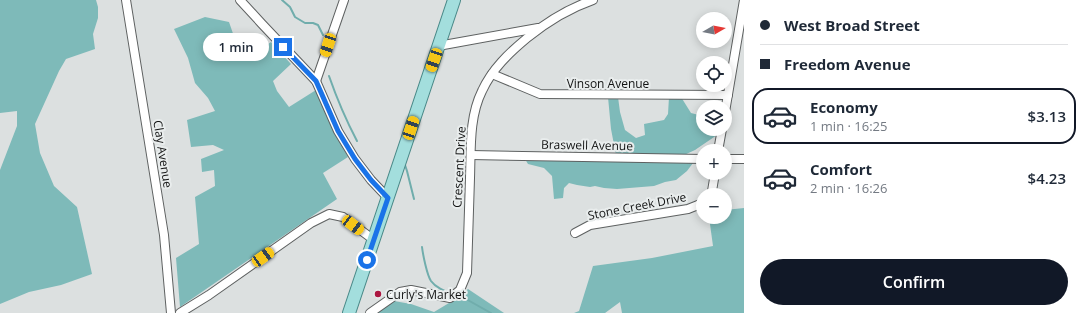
<!DOCTYPE html>
<html lang="en">
<head>
<meta charset="utf-8">
<style>
	body { margin:0; font-family:"Open Sans",sans-serif; background:#f6f6f7; color:#1f2937; height:100vh; display:flex; flex-direction:column; font-size:15px; white-space:nowrap }
	* { box-sizing:border-box; margin:0 }
	p { font-size:13px; color:#747a83 }
	.icon { flex:none; width:22px; height:22px; fill:none; stroke:currentColor; stroke-width:2; stroke-linecap:round; stroke-linejoin:round }
	.map { position:relative; flex:1; overflow:hidden }
	.sheet { display:flex; flex-direction:column; background:#fff; width:340px }
	.sheet>* { flex:none }
	.guide { display:grid; align-content:center; height:88px; padding:0 16px; background:#fff }
	.needle { width:26px; rotate:81deg }
	.fabs { position:absolute; left:696px; top:12px; display:grid; gap:8px }
	.fabs a { display:grid; place-items:center; width:36px; height:36px; border-radius:50%; background:#fff; box-shadow:0 2px 10px #0003; font-size:20px }
	.end { position:absolute; width:18px; height:18px; margin:-9px; border:5px solid #1a73e8; background:#fff; box-shadow:0 0 0 2px #fff }
	.from { border-radius:50% }
	.bubble { position:absolute; height:28px; border-radius:14px; background:#fff; box-shadow:0 2px 10px #0003; font-size:13px; font-weight:600; line-height:28px; text-align:center }
	.car { position:absolute; width:12px; height:24px; margin:-12px -6px; border-radius:5px; box-shadow:0 0 3px 1px #0007; background:linear-gradient(#f5c518 24%,#345 0 40%,#f5c518 0 76%,#345 0 86%,#f5c518 0) }
	.guide b { display:flex; align-items:center; gap:14px; height:38px; font-size:15px }
	.guide b+b { border-top:1px solid #e0e1e3 }
	.guide i { width:10px; height:10px; background:#1f2937 }
	ul { padding:0; list-style:none }
	li { display:flex; align-items:center; gap:12px; height:56px; margin:0 8px 6px; padding:0 8px; border:2px solid transparent; border-radius:16px }
	li div { flex:1 }
	li b { display:block; font-size:15px }
	li em { font-style:normal; font-weight:600 }
	li.selected { border-color:#111827 }
	li>.icon { width:36px; height:36px; stroke-width:1.5 }
	.primary-button { display:flex; gap:8px; margin-top:auto; padding:8px 16px }
	.primary-button a { flex:1; height:46px; border-radius:24px; background:#111827; color:#fff; font-size:16px; font-weight:600; line-height:46px; text-align:center }
	main { display:flex; flex:1; min-height:0 }
	.map>svg:first-child { display:block }
</style>
</head>
<body>
<main>
<div class="map">
<svg width="744" height="313" viewBox="0 0 744 313">
	<rect width="100%" height="100%" fill="#dce0e0"/>
	<g fill="#7ebab9">
		<polygon points="0,0 96,0 98,7 98,18 93,34 95,49 66,59 59,71 35,124 40,153 54,186 77,207 92,274 61,285 29,292 0,304 0,170 17,126 17,111 0,113"/>
		<polygon points="205,17 229,22 238,48 248,58 271,42 291,64 273,81 277,91 289,107 316,90 348,157 323,173 337,199 180,307 176,258 199,244 195,197 215,186 214,170 202,172 201,159 224,150 213,145 191,147 187,120 215,111 208,98 195,83 188,58 174,29"/>
		<polygon points="608,97 618,97 620,112 625,130 636,138 645,135 644,124 664,120 668,114 669,97 681,97 691,113 703,116 703,129 717,129 717,135 695,150 682,156 616,155 611,129"/>
		<polygon points="525,159 690,161 693,163 687,171 676,180 665,182 654,186 617,189 604,188 595,186 590,187 577,185 569,183 564,188 563,198 554,199 552,176 544,168 528,164"/>
		<polygon points="744,208 744,313 622,313 620,302 605,313 574,313 579,311 593,266 652,258 713,246 709,217 725,217 725,210"/>
		<polygon points="468,289 504,313 377,313 394,301 411,304 434,312 454,300"/>
	</g>
	<g fill="none" stroke-linecap="round" stroke-linejoin="round">
		<g stroke="#70adac" stroke-width="2">
			<polyline points="282,0 290,7 295,17 305,23 313,23 318,25 323,35"/>
			<path d="M329,76C337,99 346,120 357,141"/>
			<polyline points="405,165 407,171 414,199"/>
			<path d="M422,247C423,255 427,275 431,281C436,288 445,291 453,294"/>
			<polyline points="457,295 466,299 491,313"/>
		</g>
		<defs>
			<g id="street">
				<polyline points="126,0 164,235 171,313"/>
				<polyline points="240,0 262,24 316,81 338,131 355,159 371,180 388,198"/>
				<polyline points="438,46 538,28"/>
				<polyline points="492,74 540,94 728,95"/>
				<polyline points="316,81 344,0"/>
				<polyline points="725,112 744,0"/>
				<polyline points="718,151 722,129"/>
				<polyline points="471,155 703,159"/>
				<polyline points="725,159 744,159"/>
				<polyline points="710,195 712,191 715,173"/>
				<polyline points="575,233 590,225 688,209 698,205 703,202"/>
				<polyline points="180,313 209,295 311,223 329,214 343,217 374,240"/>
				<path d="M370,313L400,292L411,290L450,298L460,290L467,273C468,241 469,210 470,178C471,149 469,117 482,91C492,69 509,53 527,38C548,21 567,9 593,0"/>
			</g>
			<polyline id="primary" points="349,313 454,0"/>
		</defs>
		<use href="#street" stroke="#5e6161" stroke-width="10"/>
		<use href="#primary" stroke="#498988" stroke-width="14"/>
		<use href="#street" stroke="#fff" stroke-width="8"/>
		<use href="#primary" stroke="#a3dedd" stroke-width="12"/>
	</g>
	<g fill="none" stroke-linecap="round" stroke-linejoin="round">
		<polyline stroke="#1a73e8" stroke-width="5" points="283,47 316,81 338,131 355,159 371,180 388,198 367,260"/>
	</g>
	<circle fill="#ac1741" stroke="#e9eded" stroke-width="1.5" cx="378" cy="294" r="4"/>
	<g text-anchor="middle" dominant-baseline="central" stroke-width="4" stroke-linejoin="round" paint-order="stroke">
		<g font-size="12" fill="#121313" stroke="#e9eded">
			<text x="608" y="83">Vinson Avenue</text>
			<text transform="translate(587 145) rotate(1)">Braswell Avenue</text>
			<text transform="translate(163 154) rotate(81)">Clay Avenue</text>
			<text transform="translate(459 167) rotate(-87)">Crescent Drive</text>
			<text transform="translate(637 206) rotate(-11)">Stone Creek Drive</text>
		</g>
		<g font-size="12" fill="#121313" stroke="#e9eded" text-anchor="start">
			<text x="386" y="294">Curly's Market</text>
		</g>
	</g>
</svg>
<div class="fabs">
<a><svg class="needle" viewBox="-14 -14 28 28"><path d="M0-13l5 13h-10z" fill="#e53935"/><path d="M0 13l5-13h-10z" fill="#747a83"/></svg></a>
<a><svg class="icon" aria-label="locate" viewBox="0 0 24 24"><circle cx="12" cy="12" r="6"/><path d="M12 2v4M12 18v4M2 12h4M18 12h4"/></svg></a>
<a><svg class="icon" aria-label="layers" viewBox="0 0 24 24"><path d="M12 4l9 5-9 5-9-5zM3 14l9 5 9-5"/></svg></a>
<a>+</a>
<a>−</a>
</div>
<i class="end from" style="left:367px;top:260px"></i>
<i class="end" style="left:283px;top:47px"></i>
<div class="bubble" style="left:203px;top:33px;width:66px">1 min</div>
<i class="car" style="left:328px;top:45px;rotate:198deg"></i>
<i class="car" style="left:434px;top:60px;rotate:199deg"></i>
<i class="car" style="left:411px;top:128px;rotate:18deg"></i>
<i class="car" style="left:353px;top:225px;rotate:127deg"></i>
<i class="car" style="left:263px;top:257px;rotate:55deg"></i>
</div>
<section class="sheet">
<div class="guide">
<b><i class="from"></i>West Broad Street</b>
<b><i></i>Freedom Avenue</b>
</div>
<ul>
<li class="selected"><svg class="icon" aria-label="car" viewBox="0 0 24 24"><path d="M5 17H2v-5l4-1 3-4h7l3 4 3 1v5h-3M9 17h6M6 11h13"/><circle cx="7" cy="17" r="2"/><circle cx="17" cy="17" r="2"/></svg><div><b>Economy</b><p>1 min · 16:25</p></div><em>$3.13</em></li>
<li><svg class="icon" aria-label="car" viewBox="0 0 24 24"><path d="M5 17H2v-5l4-1 3-4h7l3 4 3 1v5h-3M9 17h6M6 11h13"/><circle cx="7" cy="17" r="2"/><circle cx="17" cy="17" r="2"/></svg><div><b>Comfort</b><p>2 min · 16:26</p></div><em>$4.23</em></li>
</ul>
<div class="primary-button"><a>Confirm</a></div>
</section>
</main>
</body>
</html>
